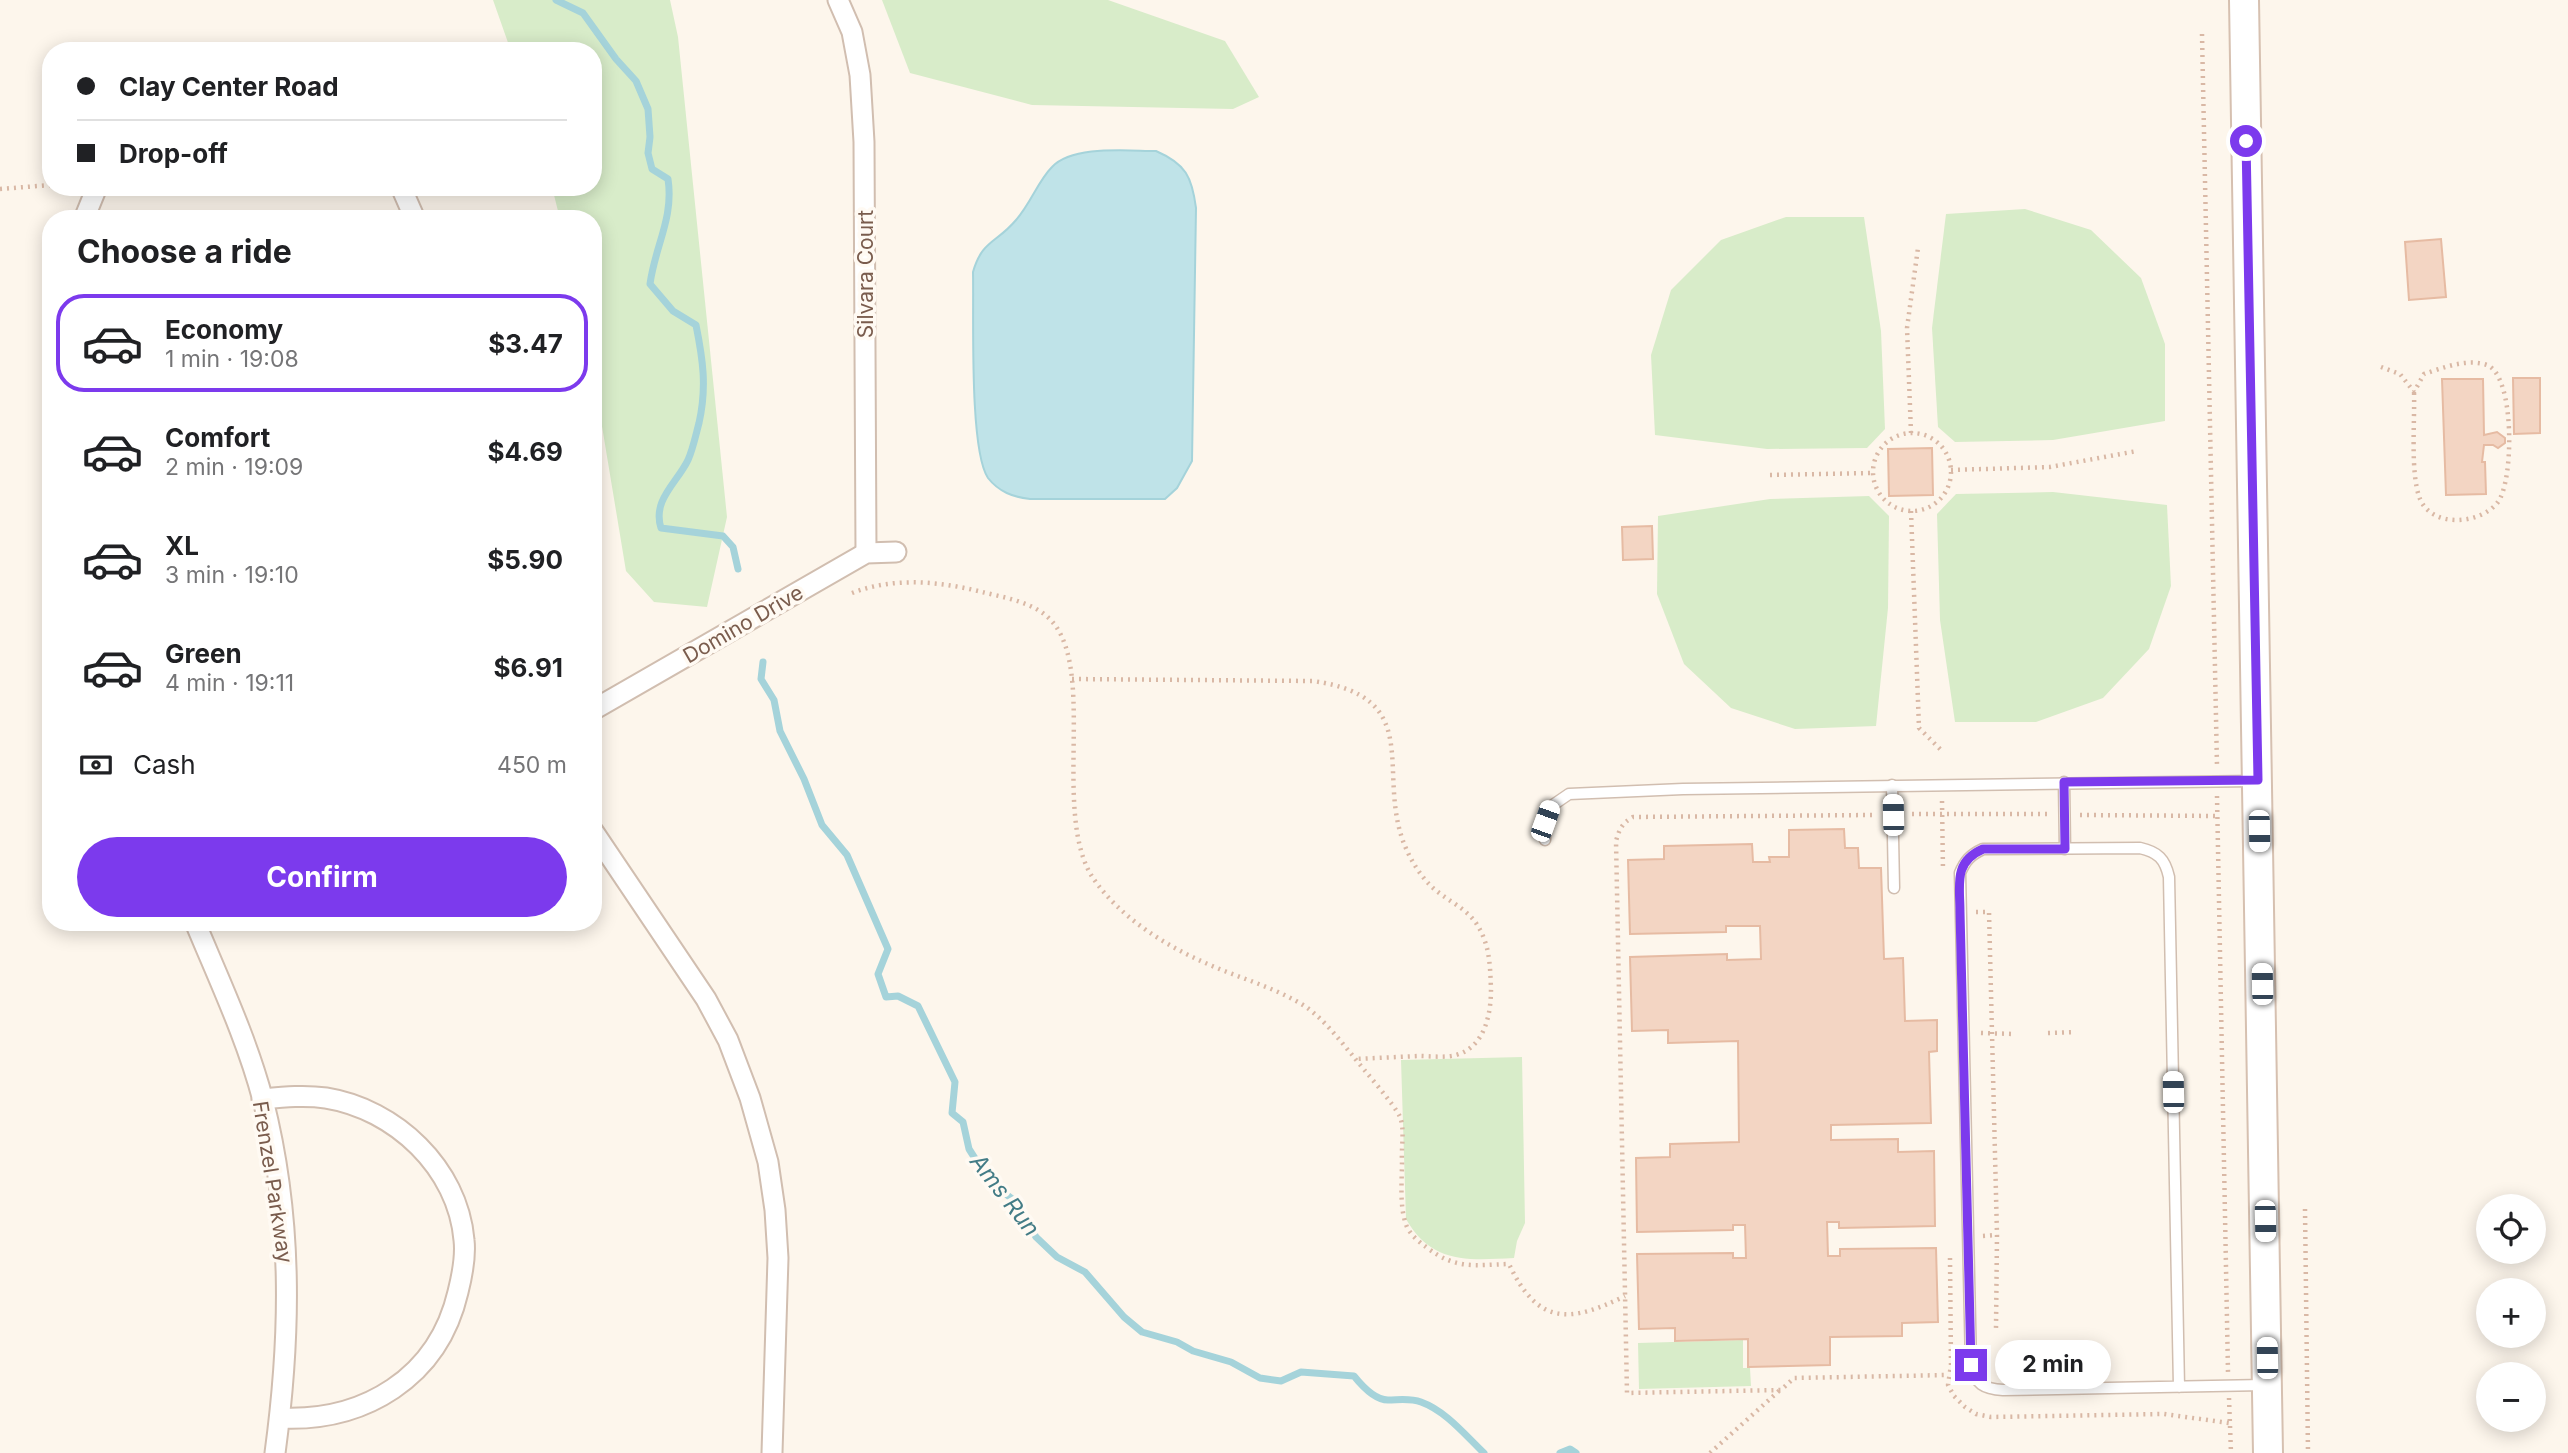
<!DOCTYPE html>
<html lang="en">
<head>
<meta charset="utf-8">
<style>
	body { margin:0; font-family:Inter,sans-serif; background:#f2f2f2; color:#202124; height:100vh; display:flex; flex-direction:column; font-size:26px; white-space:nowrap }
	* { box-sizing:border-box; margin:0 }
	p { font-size:23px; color:#757577 }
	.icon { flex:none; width:38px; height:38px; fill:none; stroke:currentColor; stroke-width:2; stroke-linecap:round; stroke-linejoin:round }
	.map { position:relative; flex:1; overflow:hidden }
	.side { position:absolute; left:42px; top:210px; width:560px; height:721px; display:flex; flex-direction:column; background:#fff; border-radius:28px; box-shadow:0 4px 18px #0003 }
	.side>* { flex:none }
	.banner { position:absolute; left:42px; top:42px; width:560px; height:154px; border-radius:28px; box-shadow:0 4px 18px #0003; display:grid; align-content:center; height:154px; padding:0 35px; background:#fff }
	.fabs { position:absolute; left:2476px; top:1194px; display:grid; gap:14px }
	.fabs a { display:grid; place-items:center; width:70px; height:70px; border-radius:50%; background:#fff; box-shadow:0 4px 18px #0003; font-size:35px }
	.end { position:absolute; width:32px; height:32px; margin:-16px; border:9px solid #7c3aed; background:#fff; box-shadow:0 0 0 4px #fff }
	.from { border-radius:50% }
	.bubble { position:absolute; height:49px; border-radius:24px; background:#fff; box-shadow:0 4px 18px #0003; font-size:23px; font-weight:700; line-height:49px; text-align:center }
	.car { position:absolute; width:21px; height:42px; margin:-21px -10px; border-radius:9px; box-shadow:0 0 5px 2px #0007; background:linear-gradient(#fff 24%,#345 0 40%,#fff 0 76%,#345 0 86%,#fff 0) }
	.banner b { display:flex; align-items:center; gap:24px; height:66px; font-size:26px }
	.banner b+b { border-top:2px solid #e0e0e0 }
	.banner i { width:18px; height:18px; background:#202124 }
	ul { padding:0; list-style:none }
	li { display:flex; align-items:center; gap:21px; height:98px; margin:0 14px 10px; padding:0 21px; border:4px solid transparent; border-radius:28px }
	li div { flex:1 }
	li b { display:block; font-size:26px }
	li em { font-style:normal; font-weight:700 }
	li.selected { border-color:#7c3aed }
	li>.icon { width:63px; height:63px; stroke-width:1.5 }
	h2 { padding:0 35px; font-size:32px; line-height:84px }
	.pay { display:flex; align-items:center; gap:18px; height:77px; padding:0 35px; font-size:26px }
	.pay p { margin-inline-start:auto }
	.button { display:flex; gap:14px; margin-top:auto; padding:14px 35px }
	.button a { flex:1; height:80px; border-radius:42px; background:#7c3aed; color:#fff; font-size:28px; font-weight:700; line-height:80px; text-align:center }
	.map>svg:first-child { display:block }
</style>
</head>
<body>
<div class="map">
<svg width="2568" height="1453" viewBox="0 0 2568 1453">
	<rect width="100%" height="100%" fill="#fdf6ec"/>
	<g fill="#d8ecc9">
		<polygon points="493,0 670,0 678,37 727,517 707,607 654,602 626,571 593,372 593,219 560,219 552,187 593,187 593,51 511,51"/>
		<polygon points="882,0 1108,0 1225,41 1259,97 1233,109 1032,105 910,73"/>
		<polygon points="2025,209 2091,230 2141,278 2165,344 2165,421 2053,440 1955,442 1938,427 1932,328 1946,214"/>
		<polygon points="1786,217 1864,217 1881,331 1885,429 1867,448 1767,449 1655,435 1651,355 1671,290 1721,240"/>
		<polygon points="2053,492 2167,505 2171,586 2149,649 2103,698 2036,722 1955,722 1940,620 1937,514 1956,494"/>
		<polygon points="1869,496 1889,516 1888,608 1876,726 1795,729 1731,708 1684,664 1657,594 1658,516 1770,499"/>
		<path d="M1522,1057L1525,1223L1517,1241L1514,1258C1470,1260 1432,1265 1406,1219L1401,1060Z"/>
		<polygon points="1743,1340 1743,1368 1750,1368 1751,1386 1639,1389 1638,1343"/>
	</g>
	<path fill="#bfe3e8" stroke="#a5d3da" stroke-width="2" d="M1156,151C1186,164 1192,177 1196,208L1192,461L1177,488L1165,499H1030C1013,497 999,492 988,478C969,450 974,313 973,272C982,240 997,243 1016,220C1031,203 1038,181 1052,167C1073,145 1127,151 1156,151Z"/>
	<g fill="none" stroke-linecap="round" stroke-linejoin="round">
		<g stroke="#a5d3da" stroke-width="7">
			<path d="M556,0L583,13L616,59L636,81L648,109L650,137L648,153L652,169L668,179C674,218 655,246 650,284L673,311L696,325C703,360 707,387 699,423C696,434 693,449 688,460C677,483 652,500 661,528L723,536L733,547L738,569"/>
			<path d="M763,662L761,679L774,700L780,731L804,779L822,825L847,855L888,949L878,974L886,997L898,996L918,1006L955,1082L952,1113L963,1122L969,1149L990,1182L1015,1201L1036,1237L1057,1257L1085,1272L1124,1317L1142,1332L1177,1342L1193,1351L1231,1362L1260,1378L1281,1381L1301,1372L1354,1376C1362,1386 1375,1400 1388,1400C1399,1400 1410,1398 1421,1402C1446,1411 1465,1435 1484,1453"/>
			<polyline points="1560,1453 1570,1449 1576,1453"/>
		</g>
	</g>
	<g fill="#f3d5c3" stroke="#e6bba3" stroke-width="2">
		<polygon points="2441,239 2446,297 2409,300 2405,242"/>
		<polygon points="2513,378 2540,378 2540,433 2514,434"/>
		<polygon points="2442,379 2483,379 2484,435 2497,432 2505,438 2505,443 2498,448 2493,445 2484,445 2482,462 2485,462 2486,494 2446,495"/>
		<polygon points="1932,448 1933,495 1889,496 1888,449"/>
		<polygon points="1652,526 1653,559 1623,560 1622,527"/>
		<polygon points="1844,829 1845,848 1858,848 1859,868 1881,868 1884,959 1903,958 1905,1021 1937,1020 1937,1051 1929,1052 1931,1123 1831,1125 1831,1140 1898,1139 1898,1152 1934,1151 1935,1226 1839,1228 1839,1222 1827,1222 1828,1256 1840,1256 1840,1249 1936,1248 1938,1322 1902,1323 1902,1336 1830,1337 1830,1365 1748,1367 1748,1339 1675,1341 1675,1328 1639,1329 1637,1254 1733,1253 1733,1258 1746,1258 1745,1225 1733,1225 1733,1230 1637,1232 1636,1158 1670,1157 1670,1144 1739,1142 1738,1041 1668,1043 1668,1030 1632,1031 1630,957 1727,954 1727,960 1761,959 1760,926 1726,926 1726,932 1630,934 1628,860 1664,859 1664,846 1752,844 1753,862 1770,862 1769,857 1789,857 1789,830"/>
	</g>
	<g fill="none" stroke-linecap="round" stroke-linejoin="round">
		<defs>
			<g id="lane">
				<polyline points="2064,782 2065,849"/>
				<polyline points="1892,785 1894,888"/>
				<polyline points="1545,840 1545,821 1550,807 1569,794 1683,789 2254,781"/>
				<path d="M2179,1387L2169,877C2165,859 2158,852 2140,848L1983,849C1970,855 1965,861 1960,873L1971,1365C1975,1384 1984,1389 2003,1390C2090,1388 2177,1387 2264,1385"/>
			</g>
			<g id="street">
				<polyline points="838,0 852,32 860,75 864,142 866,553"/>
				<polyline points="401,187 415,219"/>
				<polyline points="84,219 97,187"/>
				<polyline points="593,710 866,553 896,552"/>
				<polyline points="593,831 706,999 728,1040 750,1098 768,1162 775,1210 778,1258 772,1453"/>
				<path d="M195,922C219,980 247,1039 263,1100C293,1218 291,1334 275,1453"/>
				<path d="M262,1099C284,1097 305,1095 326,1098C395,1109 458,1168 464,1240C466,1257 462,1276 458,1292C438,1378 364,1422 280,1418"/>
			</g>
			<polyline id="secondary" points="2244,0 2268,1453"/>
		</defs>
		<use href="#lane" stroke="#d1beb0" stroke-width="13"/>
		<use href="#street" stroke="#d1beb0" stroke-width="23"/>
		<use href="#secondary" stroke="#d6c0b0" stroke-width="32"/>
		<g stroke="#d9b8a5" stroke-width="4.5" stroke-dasharray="2 5" stroke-linecap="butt">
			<polyline points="2202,34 2217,766"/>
			<polyline points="0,189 51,185"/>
			<path d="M2381,367L2400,374L2414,392L2424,374C2442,368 2467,358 2487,365C2515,376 2514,480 2498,502C2481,524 2433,529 2420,499C2410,474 2415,421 2414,392"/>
			<polyline points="1911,433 1907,328 1918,248"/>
			<circle cx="1912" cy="472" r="39"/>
			<polyline points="1951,470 2050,467 2137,451"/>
			<polyline points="1770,475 1873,473"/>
			<polyline points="1911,511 1919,728 1941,750"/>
			<path d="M852,593C893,577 939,581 982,592C1002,597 1027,601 1044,614C1102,657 1049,811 1093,878C1118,915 1161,943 1201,961C1233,976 1268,985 1298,1002C1320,1014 1337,1037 1353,1056C1363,1069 1395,1105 1400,1117C1405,1129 1401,1149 1402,1161C1402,1182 1399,1208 1407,1227C1411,1235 1419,1242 1426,1247C1456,1270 1474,1265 1509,1264C1538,1326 1570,1323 1625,1296"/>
			<path d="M1072,679L1313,681C1425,697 1377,769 1403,841C1409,857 1418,873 1431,886C1444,899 1465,907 1476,923C1490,944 1490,965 1491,989C1491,1014 1485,1047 1456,1055C1445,1058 1430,1056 1419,1056C1398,1057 1376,1058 1355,1059"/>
			<polyline points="2217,796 2228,1372"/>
			<polyline points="1942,801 1943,871"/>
			<polyline points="1912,814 2049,814"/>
			<path d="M1872,815L1633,817C1622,823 1619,830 1616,841L1627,1393L1781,1390L1794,1378L1948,1375"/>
			<polyline points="2080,815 2218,816"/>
			<polyline points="1976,912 1989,912 1997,1235 1996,1328"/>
			<polyline points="1981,1033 2015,1034"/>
			<polyline points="2048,1033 2076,1032"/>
			<polyline points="2305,1209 2308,1453"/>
			<polyline points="1983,1236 1997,1235"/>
			<polyline points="1950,1258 1951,1365 1948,1385 1954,1396 1965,1407 1976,1414 1991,1417 2164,1414 2229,1423"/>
			<polyline points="2229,1398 2231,1453"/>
			<polyline points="1710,1453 1780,1390"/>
		</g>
		<use href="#lane" stroke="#fff" stroke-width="10"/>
		<use href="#street" stroke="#fff" stroke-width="19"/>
		<use href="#secondary" stroke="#fff" stroke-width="28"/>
	</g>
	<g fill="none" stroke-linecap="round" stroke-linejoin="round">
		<path stroke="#7c3aed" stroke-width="9" d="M1971,1365L1960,912C1960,885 1953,862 1983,849H2065L2064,782L2258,780L2246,141"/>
	</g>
	<g text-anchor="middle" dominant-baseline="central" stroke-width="7" stroke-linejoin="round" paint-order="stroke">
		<g font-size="21" fill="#7a5c4d" stroke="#fffaf3">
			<text transform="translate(865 274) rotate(-90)">Silvara Court</text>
			<text transform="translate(743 624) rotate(-30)">Domino Drive</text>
			<text transform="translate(273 1182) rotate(81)">Frenzel Parkway</text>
		</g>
		<g font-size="23" font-style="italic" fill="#437c86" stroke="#fffaf3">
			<text transform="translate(1005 1195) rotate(52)">Ams Run</text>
		</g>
	</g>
</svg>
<div class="fabs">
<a><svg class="icon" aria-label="locate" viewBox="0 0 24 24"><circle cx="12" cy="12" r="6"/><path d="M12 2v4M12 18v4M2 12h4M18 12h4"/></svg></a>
<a>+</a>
<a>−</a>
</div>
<i class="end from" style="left:2246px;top:141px"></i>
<i class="end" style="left:1971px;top:1365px"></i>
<div class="bubble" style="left:1995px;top:1340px;width:116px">2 min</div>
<i class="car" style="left:1893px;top:815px;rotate:359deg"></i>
<i class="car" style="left:1545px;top:821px;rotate:20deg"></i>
<i class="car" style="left:2259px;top:831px;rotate:179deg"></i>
<i class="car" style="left:2262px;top:984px;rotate:359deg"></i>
<i class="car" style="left:2173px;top:1092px;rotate:359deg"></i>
<i class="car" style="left:2265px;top:1221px;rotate:179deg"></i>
<i class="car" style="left:2267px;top:1358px;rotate:359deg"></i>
<div class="banner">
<b><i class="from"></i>Clay Center Road</b>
<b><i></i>Drop-off</b>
</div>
<section class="side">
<h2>Choose a ride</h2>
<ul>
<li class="selected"><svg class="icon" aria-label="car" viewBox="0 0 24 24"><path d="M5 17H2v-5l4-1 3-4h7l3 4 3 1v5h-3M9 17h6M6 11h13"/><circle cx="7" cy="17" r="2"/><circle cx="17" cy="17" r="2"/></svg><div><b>Economy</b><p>1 min · 19:08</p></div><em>$3.47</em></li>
<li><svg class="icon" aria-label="car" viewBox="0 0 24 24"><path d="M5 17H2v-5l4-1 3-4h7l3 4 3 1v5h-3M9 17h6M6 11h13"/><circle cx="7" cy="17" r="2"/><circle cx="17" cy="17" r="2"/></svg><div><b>Comfort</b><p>2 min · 19:09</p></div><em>$4.69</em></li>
<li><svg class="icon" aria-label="car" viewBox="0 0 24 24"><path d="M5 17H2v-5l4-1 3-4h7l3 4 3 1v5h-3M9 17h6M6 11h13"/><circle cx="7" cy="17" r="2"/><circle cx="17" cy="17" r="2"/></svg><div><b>XL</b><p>3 min · 19:10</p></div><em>$5.90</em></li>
<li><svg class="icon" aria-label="car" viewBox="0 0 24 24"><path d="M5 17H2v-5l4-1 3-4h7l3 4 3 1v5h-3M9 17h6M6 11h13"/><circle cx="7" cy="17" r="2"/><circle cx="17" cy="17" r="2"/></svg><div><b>Green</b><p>4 min · 19:11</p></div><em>$6.91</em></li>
</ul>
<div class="pay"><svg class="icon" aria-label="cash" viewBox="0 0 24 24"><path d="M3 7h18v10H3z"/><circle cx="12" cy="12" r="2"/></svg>Cash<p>450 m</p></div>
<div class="button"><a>Confirm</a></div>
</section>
</div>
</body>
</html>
